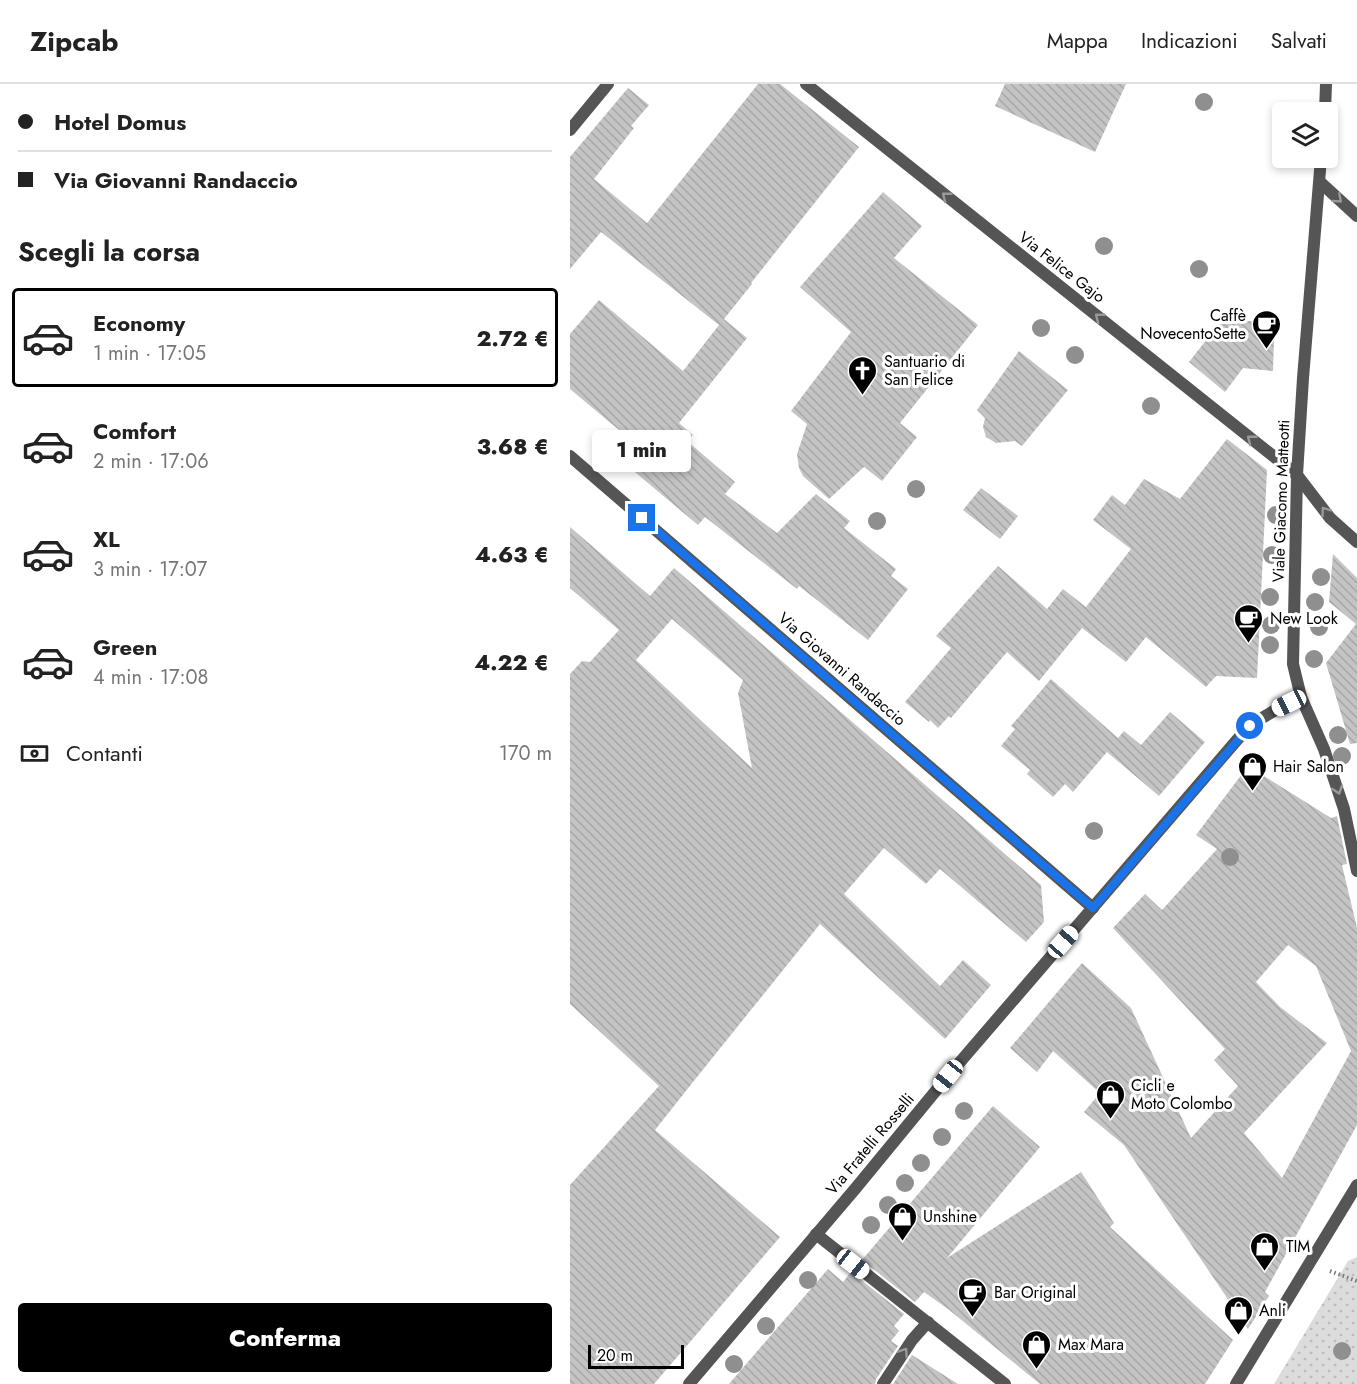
<!DOCTYPE html>
<html lang="it">
<head>
<meta charset="utf-8">
<style>
	body { margin:0; font-family:Jost,sans-serif; background:#f6f6f6; color:#222; height:100vh; display:flex; flex-direction:column; font-size:22px; white-space:nowrap }
	* { box-sizing:border-box; margin:0 }
	p { font-size:20px; color:#767676 }
	.icon { flex:none; width:33px; height:33px; fill:none; stroke:currentColor; stroke-width:2; stroke-linecap:round; stroke-linejoin:round }
	.map { position:relative; flex:1; overflow:hidden }
	.side { display:flex; flex-direction:column; background:#fff; width:570px }
	.side>* { flex:none }
	.guide { display:grid; align-content:center; height:132px; padding:0 18px; background:#fff }
	.controls { position:absolute; left:702px; top:18px; display:grid; gap:12px }
	.controls a { display:grid; place-items:center; width:66px; height:66px; border-radius:6px; background:#fff; box-shadow:0 3px 9px #0003; font-size:30px }
	.scale { position:absolute; left:18px; bottom:15px; width:96px; box-sizing:border-box; padding-left:6px; border:3px solid #000; border-top:0; font-size:16px; line-height:21px; white-space:nowrap; color:#000; -webkit-text-stroke:4px #fff; paint-order:stroke }
	.end { position:absolute; width:27px; height:27px; margin:-14px; border:8px solid #1a73e8; background:#fff; box-shadow:0 0 0 3px #fff }
	.from { border-radius:50% }
	.bubble { position:absolute; height:42px; border-radius:6px; background:#fff; box-shadow:0 3px 9px #0003; font-size:20px; font-weight:800; line-height:42px; text-align:center }
	.car { position:absolute; width:18px; height:36px; margin:-18px -9px; border-radius:8px; box-shadow:0 0 4px 2px #0007; background:linear-gradient(#fff 24%,#345 0 40%,#fff 0 76%,#345 0 86%,#fff 0) }
	.guide b { display:flex; align-items:center; gap:21px; height:57px; font-size:22px }
	.guide b+b { border-top:2px solid #e0e0e0 }
	.guide i { width:15px; height:15px; background:#222 }
	ul { padding:0; list-style:none }
	li { display:flex; align-items:center; gap:18px; height:99px; margin:0 12px 9px; padding:0 6px; border:3px solid transparent; border-radius:6px }
	li div { flex:1 }
	li b { display:block; font-size:22px }
	li em { font-style:normal; font-weight:800 }
	li.on { border-color:#000 }
	li>.icon { width:54px; height:54px; stroke-width:1.5 }
	h2 { padding:0 18px; font-size:27px; line-height:72px }
	.pay { display:flex; align-items:center; gap:15px; height:66px; padding:0 18px; font-size:22px }
	.pay p { margin-inline-start:auto }
	.button { display:flex; gap:12px; margin-top:auto; padding:12px 18px }
	.button a { flex:1; height:69px; border-radius:6px; background:#000; color:#fff; font-size:24px; font-weight:800; line-height:69px; text-align:center }
	header { display:flex; align-items:center; gap:36px; box-sizing:border-box; height:84px; padding:0 30px; background:#fff; border-bottom:2px solid #e0e0e0 }
	header strong { font-size:28px }
	nav { display:flex; gap:33px; margin-inline-start:auto; font-size:21px }
	main { display:flex; flex:1; min-height:0 }
	.map>svg:first-child { display:block }
</style>
</head>
<body>
<header>
<strong>Zipcab</strong>
<nav><a>Mappa</a><a>Indicazioni</a><a>Salvati</a></nav>
</header>
<main>
<section class="side">
<div class="guide">
<b><i class="from"></i>Hotel Domus</b>
<b><i></i>Via Giovanni Randaccio</b>
</div>
<h2>Scegli la corsa</h2>
<ul>
<li class="on"><svg class="icon" aria-label="car" viewBox="0 0 24 24"><path d="M5 17H2v-5l4-1 3-4h7l3 4 3 1v5h-3M9 17h6M6 11h13"/><circle cx="7" cy="17" r="2"/><circle cx="17" cy="17" r="2"/></svg><div><b>Economy</b><p>1 min · 17:05</p></div><em>2.72 €</em></li>
<li><svg class="icon" aria-label="car" viewBox="0 0 24 24"><path d="M5 17H2v-5l4-1 3-4h7l3 4 3 1v5h-3M9 17h6M6 11h13"/><circle cx="7" cy="17" r="2"/><circle cx="17" cy="17" r="2"/></svg><div><b>Comfort</b><p>2 min · 17:06</p></div><em>3.68 €</em></li>
<li><svg class="icon" aria-label="car" viewBox="0 0 24 24"><path d="M5 17H2v-5l4-1 3-4h7l3 4 3 1v5h-3M9 17h6M6 11h13"/><circle cx="7" cy="17" r="2"/><circle cx="17" cy="17" r="2"/></svg><div><b>XL</b><p>3 min · 17:07</p></div><em>4.63 €</em></li>
<li><svg class="icon" aria-label="car" viewBox="0 0 24 24"><path d="M5 17H2v-5l4-1 3-4h7l3 4 3 1v5h-3M9 17h6M6 11h13"/><circle cx="7" cy="17" r="2"/><circle cx="17" cy="17" r="2"/></svg><div><b>Green</b><p>4 min · 17:08</p></div><em>4.22 €</em></li>
</ul>
<div class="pay"><svg class="icon" aria-label="cash" viewBox="0 0 24 24"><path d="M3 7h18v10H3z"/><circle cx="12" cy="12" r="2"/></svg>Contanti<p>170 m</p></div>
<div class="button"><a>Conferma</a></div>
</section>
<div class="map">
<svg width="787" height="1300" viewBox="0 0 787 1300">
	<defs>
		<pattern id="park-dots" width="8" height="8" patternUnits="userSpaceOnUse" patternTransform="scale(1.5)"><rect width="8" height="8" fill="#dcdcdc"/><path d="M2 2h.1M6 6h.1" fill="none" stroke="#bbb" stroke-width="1.8" stroke-linecap="round"/></pattern>
		<pattern id="building-back-hatch" width="6" height="6" patternUnits="userSpaceOnUse" patternTransform="scale(1.5)"><rect width="6" height="6" fill="#c4c4c4"/><path d="M-1 5l2 2M0 0l6 6M5-1l2 2" fill="none" stroke="#a7a7a7"/></pattern>
	</defs>
	<rect width="100%" height="100%" fill="#fff"/>
	<polygon fill="url(#park-dots)" points="787,1173 787,1300 704,1300 778,1177"/>
	<g fill="url(#building-back-hatch)" fill-rule="evenodd">
		<polygon points="188,0 210,0 289,63 181,199 182,200 154,235 177,254 109,339 123,351 117,357 165,398 155,410 207,449 246,410 280,437 274,444 326,485 321,492 338,505 298,556 229,502 227,505 135,433 128,441 47,373 61,356 0,305 0,250 29,216 113,287 149,241 31,148 0,185 0,73 58,4 79,21 61,42 64,44 24,95 77,139"/>
		<polygon points="435,0 556,0 525,68 425,22"/>
		<polygon points="313,108 352,142 324,174 408,241 330,339 347,353 312,397 294,383 259,415 233,392 229,384 227,370 237,340 221,327 281,248 230,203"/>
		<polygon points="663,237 689,237 688,253 704,255 703,287 673,284 655,308 619,278 648,241"/>
		<polygon points="449,267 498,306 452,362 445,357 426,359 416,353 413,343 415,334 407,326"/>
		<polygon points="657,355 697,386 687,594 646,592 636,603 576,553 556,578 512,544 469,597 437,568 381,634 379,632 368,644 360,636 359,638 335,618 381,564 366,552 428,482 477,525 493,505 516,523 561,465 523,436 542,411 555,421 574,395 610,415"/>
		<polygon points="411,404 448,432 430,455 393,426"/>
		<path d="M0,443L80,512L104,484L471,801L474,838L456,858L370,785L356,800L314,764L274,810L370,902L393,876L421,901L375,955L250,840L123,998L85,1046L210,1153L84,1300H0V1101L89,1002L0,920V590L12,577L20,578L49,546L0,504ZM102,535L173,596L168,609L182,684L66,576Z"/>
		<polygon points="763,470 787,494 787,659 780,660 756,579 786,540 759,518"/>
		<polygon points="481,595 548,654 554,647 571,661 600,628 635,658 589,712 537,668 503,708 495,700 483,713 457,690 460,686 431,662 445,645 441,642"/>
		<path d="M678,682L761,734L767,732L777,780L772,781L787,844V1041L695,1208L699,1212L678,1245L554,1061L514,1028L530,1009L483,967L467,988L440,964L512,879L561,924L621,1054L668,1002L644,976L655,965L543,844L575,810L592,826L647,765L626,751ZM718,861L746,882L781,967L712,1094L674,1049L757,959L710,923L686,898Z"/>
		<polygon points="423,1022 470,1063 377,1174 511,1088 544,1139 540,1143 663,1256 635,1300 470,1300 378,1225 354,1208 345,1218 292,1176"/>
		<polygon points="258,1185 273,1198 281,1188 334,1230 324,1242 329,1247 321,1257 328,1262 306,1295 305,1300 159,1300"/>
		<polygon points="342,1271 388,1300 323,1300"/>
	</g>
	<g fill="none" stroke-linecap="round" stroke-linejoin="round">
		<polyline stroke="#777" stroke-width="4" stroke-dasharray="1.5 3" stroke-linecap="butt" points="760,1187 787,1197"/>
		<g stroke="#555" stroke-width="12">
			<polyline points="236,0 727,391 760,434 787,458"/>
			<polyline points="755,28 756,0"/>
			<polyline points="0,46 38,0"/>
			<polyline points="751,74 733,294 727,391 723,580 731,613 754,665 774,725 787,787"/>
			<polyline points="750,98 787,132"/>
			<polyline points="0,372 523,824"/>
			<polyline points="246,1150 435,1300"/>
			<polyline points="119,1300 285,1105 378,992 679,642 707,625 731,613"/>
			<polyline points="313,1300 342,1256 358,1238"/>
			<polyline points="666,1300 787,1101"/>
		</g>
	</g>
	<g fill="#8f8f8f">
		<circle cx="634" cy="18" r="9"/>
		<circle cx="534" cy="162" r="9"/>
		<circle cx="629" cy="185" r="9"/>
		<circle cx="471" cy="244" r="9"/>
		<circle cx="505" cy="271" r="9"/>
		<circle cx="581" cy="322" r="9"/>
		<circle cx="346" cy="405" r="9"/>
		<circle cx="706" cy="431" r="9"/>
		<circle cx="307" cy="437" r="9"/>
		<circle cx="702" cy="471" r="9"/>
		<circle cx="751" cy="493" r="9"/>
		<circle cx="700" cy="513" r="9"/>
		<circle cx="745" cy="518" r="9"/>
		<circle cx="701" cy="541" r="9"/>
		<circle cx="749" cy="543" r="9"/>
		<circle cx="700" cy="561" r="9"/>
		<circle cx="744" cy="575" r="9"/>
		<circle cx="768" cy="651" r="9"/>
		<circle cx="772" cy="672" r="9"/>
		<circle cx="524" cy="747" r="9"/>
		<circle cx="660" cy="773" r="9"/>
		<circle cx="394" cy="1027" r="9"/>
		<circle cx="372" cy="1053" r="9"/>
		<circle cx="351" cy="1079" r="9"/>
		<circle cx="335" cy="1099" r="9"/>
		<circle cx="318" cy="1121" r="9"/>
		<circle cx="301" cy="1141" r="9"/>
		<circle cx="238" cy="1196" r="9"/>
		<circle cx="196" cy="1242" r="9"/>
		<circle cx="772" cy="1267" r="9"/>
		<circle cx="164" cy="1280" r="9"/>
	</g>
	<defs><path id="oneway-chevron" d="M-2-3.5L2.5 0L-2 3.5" fill="none" stroke-width="1.6" stroke-linecap="round" stroke-linejoin="round" transform="scale(1.5)"/></defs>
	<g stroke="#999">
		<use href="#oneway-chevron" transform="translate(376 112) rotate(-142)"/>
		<use href="#oneway-chevron" transform="translate(768 115) rotate(42)"/>
		<use href="#oneway-chevron" transform="translate(529 233) rotate(-142)"/>
		<use href="#oneway-chevron" transform="translate(681 355) rotate(-142)"/>
		<use href="#oneway-chevron" transform="translate(755 427) rotate(-126)"/>
		<use href="#oneway-chevron" transform="translate(768 706) rotate(72)"/>
		<use href="#oneway-chevron" transform="translate(334 1268) rotate(-56)"/>
	</g>
	<g fill="none" stroke-linecap="round" stroke-linejoin="round">
		<polyline stroke="#1a73e8" stroke-width="8" points="72,434 523,824 680,642"/>
	</g>
	<defs>
		<symbol id="cafe-pin" viewBox="-11 -11 22 30"><path d="M0 17L-7.5 6A9.5 9.5 0 1 1 7.5 6Z" fill="#000" stroke="#fff"/><path d="M-5.5-4.5H6V0H3Q3 3.5 0 3.5H-2.5Q-5.5 3.5-5.5 0ZM3-3.2v2h1.7v-2ZM-6 4.5H4V6H-6Z" fill="#fff"/></symbol>
		<symbol id="church-pin" viewBox="-11 -11 22 30"><path d="M0 17L-7.5 6A9.5 9.5 0 1 1 7.5 6Z" fill="#000" stroke="#fff"/><path d="M-1.2-6h2.4v3.5h3.3v2.4h-3.3V6h-2.4V-.1h-3.3v-2.4h3.3Z" fill="#fff"/></symbol>
		<symbol id="shop-pin" viewBox="-11 -11 22 30"><path d="M0 17L-7.5 6A9.5 9.5 0 1 1 7.5 6Z" fill="#000" stroke="#fff"/><path d="M-5-2.5h2.3a2.7 3.5 0 0 1 5.4 0H5L5.5 6h-11ZM-1.5-2.5h3a1.5 2.3 0 0 0-3 0Z" fill="#fff"/></symbol>
	</defs>
	<g fill-rule="evenodd">
		<use href="#cafe-pin" x="680" y="224" width="33" height="45"/>
		<use href="#church-pin" x="276" y="270" width="33" height="45"/>
		<use href="#cafe-pin" x="662" y="518" width="33" height="45"/>
		<use href="#shop-pin" x="666" y="666" width="33" height="45"/>
		<use href="#shop-pin" x="524" y="994" width="33" height="45"/>
		<use href="#shop-pin" x="316" y="1116" width="33" height="45"/>
		<use href="#shop-pin" x="678" y="1146" width="33" height="45"/>
		<use href="#cafe-pin" x="386" y="1192" width="33" height="45"/>
		<use href="#shop-pin" x="652" y="1210" width="33" height="45"/>
		<use href="#shop-pin" x="450" y="1244" width="33" height="45"/>
	</g>
	<g text-anchor="middle" dominant-baseline="central" stroke-width="6" stroke-linejoin="round" paint-order="stroke">
		<g font-size="16" fill="#000" stroke="#fff">
			<text transform="translate(492 183) rotate(38)">Via Felice Gajo</text>
			<text transform="translate(711 417) rotate(-88)">Viale Giacomo Matteotti</text>
			<text transform="translate(272 585) rotate(41)">Via Giovanni Randaccio</text>
			<text transform="translate(300 1060) rotate(-50)">Via Fratelli Rosselli</text>
		</g>
		<g font-size="16" fill="#000" stroke="#fff" text-anchor="start">
			<text x="676" y="231" text-anchor="end">Caffè<tspan x="676" dy="18">NovecentoSette</tspan></text>
			<text x="314" y="277">Santuario di<tspan x="314" dy="18">San Felice</tspan></text>
			<text x="700" y="534">New Look</text>
			<text x="703" y="682">Hair Salon</text>
			<text x="561" y="1001">Cicli e<tspan x="561" dy="18">Moto Colombo</tspan></text>
			<text x="353" y="1132">Unshine</text>
			<text x="716" y="1162">TIM</text>
			<text x="424" y="1208">Bar Original</text>
			<text x="689" y="1226">Anli</text>
			<text x="488" y="1260">Max Mara</text>
		</g>
	</g>
</svg>
<div class="controls">
<a><svg class="icon" aria-label="layers" viewBox="0 0 24 24"><path d="M12 4l9 5-9 5-9-5zM3 14l9 5 9-5"/></svg></a>
</div>
<div class="scale">20 m</div>
<i class="end from" style="left:680px;top:642px"></i>
<i class="end" style="left:72px;top:434px"></i>
<div class="bubble" style="left:22px;top:346px;width:99px">1 min</div>
<i class="car" style="left:719px;top:619px;rotate:244deg"></i>
<i class="car" style="left:493px;top:858px;rotate:41deg"></i>
<i class="car" style="left:378px;top:992px;rotate:219deg"></i>
<i class="car" style="left:283px;top:1180px;rotate:128deg"></i>
</div>
</main>
</body>
</html>
